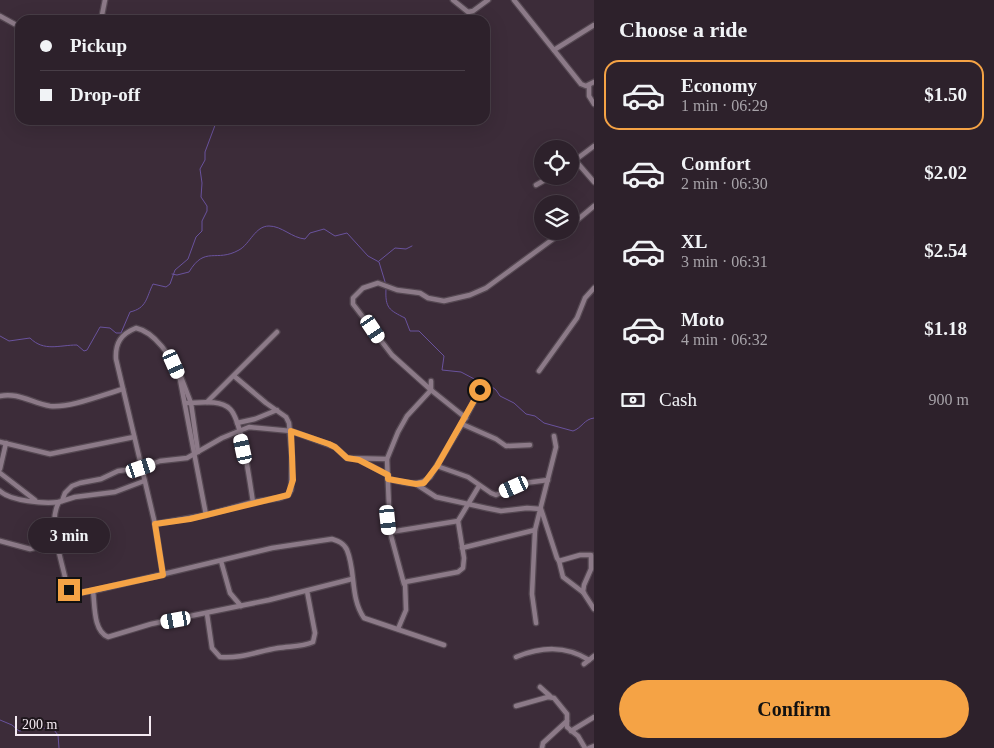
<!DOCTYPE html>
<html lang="en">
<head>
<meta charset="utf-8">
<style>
	body { margin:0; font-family:"Times New Roman",serif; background:#392e37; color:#f1f3f6; height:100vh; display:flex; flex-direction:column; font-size:19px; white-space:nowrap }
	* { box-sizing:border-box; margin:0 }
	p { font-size:16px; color:#a7a3a9 }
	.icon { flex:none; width:28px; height:28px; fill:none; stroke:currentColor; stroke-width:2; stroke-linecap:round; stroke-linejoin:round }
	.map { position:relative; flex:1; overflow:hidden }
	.drawer { display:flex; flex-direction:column; background:#2d212b; width:400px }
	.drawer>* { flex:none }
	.guide { position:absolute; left:15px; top:15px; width:475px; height:110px; border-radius:15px; box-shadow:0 5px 20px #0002,0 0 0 1px #483e47; display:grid; align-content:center; height:110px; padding:0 25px; background:#2d212b }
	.tools { position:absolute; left:534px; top:140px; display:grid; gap:10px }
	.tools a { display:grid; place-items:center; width:45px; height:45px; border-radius:50%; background:#2d212b; box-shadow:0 5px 20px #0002,0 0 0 1px #483e47; font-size:25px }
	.scale { position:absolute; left:15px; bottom:12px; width:136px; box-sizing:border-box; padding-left:5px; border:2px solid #f4eaf2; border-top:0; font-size:14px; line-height:18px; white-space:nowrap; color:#f4eaf2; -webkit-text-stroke:4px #1f171d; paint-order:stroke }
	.end { position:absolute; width:22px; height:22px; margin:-11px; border:6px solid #f5a345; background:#111; box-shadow:0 0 0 2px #111 }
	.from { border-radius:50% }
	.bubble { position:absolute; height:35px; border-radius:18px; background:#2d212b; box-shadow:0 5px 20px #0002,0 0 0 1px #483e47; font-size:16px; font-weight:800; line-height:35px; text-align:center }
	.car { position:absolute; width:15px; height:30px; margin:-15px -8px; border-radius:6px; box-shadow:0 0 4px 1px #0007; background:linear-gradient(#fff 24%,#345 0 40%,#fff 0 76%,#345 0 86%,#fff 0) }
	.guide b { display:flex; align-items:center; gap:18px; height:48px; font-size:19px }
	.guide b+b { border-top:1px solid #483e47 }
	.guide i { width:12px; height:12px; background:#f1f3f6 }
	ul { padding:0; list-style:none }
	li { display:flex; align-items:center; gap:15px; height:70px; margin:0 10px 8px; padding:0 15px; border:2px solid transparent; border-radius:15px }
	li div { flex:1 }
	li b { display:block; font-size:19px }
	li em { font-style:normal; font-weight:800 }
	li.current { border-color:#f5a345 }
	li>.icon { width:45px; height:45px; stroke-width:1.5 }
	h2 { padding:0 25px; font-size:22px; line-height:60px }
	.pay { display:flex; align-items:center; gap:12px; height:55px; padding:0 25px; font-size:19px }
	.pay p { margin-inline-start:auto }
	.action { display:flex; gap:10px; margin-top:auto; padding:10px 25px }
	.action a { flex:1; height:58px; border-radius:30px; background:#f5a345; color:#111; font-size:20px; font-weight:800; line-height:58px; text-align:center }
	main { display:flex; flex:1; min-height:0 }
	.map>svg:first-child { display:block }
</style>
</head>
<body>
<main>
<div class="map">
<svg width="594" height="748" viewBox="0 0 594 748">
	<rect width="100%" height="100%" fill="#3c2c39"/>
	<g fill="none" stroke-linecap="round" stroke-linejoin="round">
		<g stroke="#69529d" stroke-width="1">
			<polyline points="379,261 395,248 406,249 412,246"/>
			<path d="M172,274L177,275L189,272C205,245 216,263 239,250C250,244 255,226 269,226C282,226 292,238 305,239L310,233L324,229L335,236L347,233L368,256L379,262L386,285"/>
			<path d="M386,289C385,308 389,310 405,318L410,331H419L444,356L442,370L461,372L480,382L487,383L496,390L500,396L514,403L526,414L535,416L544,423L573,431C582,428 584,419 594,418"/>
			<path d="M0,336L9,341L30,338C44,352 59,345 77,345L84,351L87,350L100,327L110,328L116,333H121L130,312C147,308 146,298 153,284L166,287L170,284L175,270L188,259L196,237L202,231V221L207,211V206L201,197L202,183L200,169L205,160V152L217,120"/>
			<polyline points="0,720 12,725 19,731 43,728 54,730 58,735 59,748"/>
		</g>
		<defs>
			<g id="minor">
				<polyline points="453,0 468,12 473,11 488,0"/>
				<polyline points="514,0 581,84 586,86 594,82"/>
				<polyline points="0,16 20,27"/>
				<polyline points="101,20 105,0"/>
				<polyline points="554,50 594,25"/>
				<polyline points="589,85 589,96 594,104"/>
				<polyline points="575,160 594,182"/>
				<polyline points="570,164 594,146"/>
				<polyline points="536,185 552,176"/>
				<polyline points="570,226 594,206"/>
				<polyline points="539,371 577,318 585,298 594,288"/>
				<polyline points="181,377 191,403 198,452"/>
				<path d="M0,396C18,392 32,403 50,406C70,408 102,395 123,389"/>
				<polyline points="207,402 277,332"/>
				<path d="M185,403C198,403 220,399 230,409C242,420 250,484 253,502"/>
				<polyline points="466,418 431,390 392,355 353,304 353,298 363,288 378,283 397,290 420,293 428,298 444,301 470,295 486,288 564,231"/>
				<polyline points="237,423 255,419 277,410"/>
				<polyline points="462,424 496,439 506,446 530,445"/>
				<polyline points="0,442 50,454 134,437"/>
				<polyline points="360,460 388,475"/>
				<polyline points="437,466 468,477 491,493 496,495 525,483 548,480"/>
				<polyline points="0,469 6,443"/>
				<polyline points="0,473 35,500"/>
				<path d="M388,479C403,482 418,488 430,477L462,424L480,390"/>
				<path d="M144,481L115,492L75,497L59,502C47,522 62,560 66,582L69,590L75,593L93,591L272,548L332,539C338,541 344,543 347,550C356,572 350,598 364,618L444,645"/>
				<polyline points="416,484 436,497 486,508 501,511 527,508 541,509 557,558 559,561 580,555 591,555 591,569 584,585 583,592 594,609"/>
				<path d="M0,491C10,501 45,504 59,502"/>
				<polyline points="62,501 65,493 72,486 80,483 101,479 118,471 141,468 160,461 187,458 222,438 249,427 291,431 335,447 347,458 387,459"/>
				<polyline points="155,524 206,515 253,502 280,498 288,495 291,490 292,457 289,423 286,417 266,403 234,376"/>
				<polyline points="390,532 458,521"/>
				<polyline points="0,541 30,549 57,542"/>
				<polyline points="462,548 535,530"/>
				<polyline points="221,561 230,593 241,606"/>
				<polyline points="559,561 563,577 584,593"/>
				<path d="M163,575L155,524L116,359C115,343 121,334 136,328C155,332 171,357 179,374L206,515"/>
				<polyline points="404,584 390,532 387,459 398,432 407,416 431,390 431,381"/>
				<path d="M93,591C95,605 93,631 108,637L151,624L269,600L352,579"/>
				<path d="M207,614L212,648L220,657C240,659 259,651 278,648C290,646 302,647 313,642L315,633L307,591"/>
				<polyline points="536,623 532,594 535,530 556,447 554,436"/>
				<polyline points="398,629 406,610 405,582 458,572 463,568 464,558 458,521 479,486"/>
				<path d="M516,657C541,647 565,645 589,660"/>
				<polyline points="584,664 594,656"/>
				<polyline points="540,687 550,696"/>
				<polyline points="516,706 548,697 554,698 567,714 567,727 578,736 585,748"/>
				<polyline points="571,731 594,717"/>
				<polyline points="542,748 543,743 567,721"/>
				<polyline points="589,748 594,746"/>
			</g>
		</defs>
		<use href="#minor" stroke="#554852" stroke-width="7"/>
		<use href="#minor" stroke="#8c7a88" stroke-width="4.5"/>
	</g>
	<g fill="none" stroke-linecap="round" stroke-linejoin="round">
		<polyline stroke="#f5a345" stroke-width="6" points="69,590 75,594 163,575 155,524 190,519 288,495 293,480 291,431 329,444 335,447 347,458 359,460 388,475 388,479 416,484 424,483 437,466 480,390"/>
	</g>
</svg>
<div class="tools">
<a><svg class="icon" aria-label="locate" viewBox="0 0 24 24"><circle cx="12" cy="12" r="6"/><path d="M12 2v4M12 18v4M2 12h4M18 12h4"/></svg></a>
<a><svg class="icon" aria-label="layers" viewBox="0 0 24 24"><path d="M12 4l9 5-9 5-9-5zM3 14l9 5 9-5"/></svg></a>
</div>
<div class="scale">200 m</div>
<i class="end from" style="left:480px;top:390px"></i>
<i class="end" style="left:69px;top:590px"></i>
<div class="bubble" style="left:28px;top:518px;width:82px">3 min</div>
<i class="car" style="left:373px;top:329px;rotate:146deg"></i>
<i class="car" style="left:174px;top:364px;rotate:156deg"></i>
<i class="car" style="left:243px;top:449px;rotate:348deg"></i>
<i class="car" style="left:141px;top:468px;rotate:72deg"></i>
<i class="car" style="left:514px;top:487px;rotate:246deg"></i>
<i class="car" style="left:388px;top:520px;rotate:174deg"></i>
<i class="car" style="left:176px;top:620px;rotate:260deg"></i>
<div class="guide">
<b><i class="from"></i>Pickup</b>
<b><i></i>Drop-off</b>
</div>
</div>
<section class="drawer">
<h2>Choose a ride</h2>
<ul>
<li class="current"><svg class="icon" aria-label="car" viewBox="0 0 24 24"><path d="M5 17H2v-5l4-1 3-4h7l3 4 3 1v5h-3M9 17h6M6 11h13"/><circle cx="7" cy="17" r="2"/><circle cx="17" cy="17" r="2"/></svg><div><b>Economy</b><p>1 min · 06:29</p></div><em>$1.50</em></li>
<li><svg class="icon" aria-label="car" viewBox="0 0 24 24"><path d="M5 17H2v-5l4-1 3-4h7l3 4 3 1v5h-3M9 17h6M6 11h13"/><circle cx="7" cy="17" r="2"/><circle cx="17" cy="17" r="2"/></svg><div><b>Comfort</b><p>2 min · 06:30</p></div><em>$2.02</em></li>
<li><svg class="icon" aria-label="car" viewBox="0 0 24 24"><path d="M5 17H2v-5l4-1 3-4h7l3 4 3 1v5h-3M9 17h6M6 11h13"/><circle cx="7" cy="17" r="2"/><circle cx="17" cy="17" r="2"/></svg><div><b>XL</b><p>3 min · 06:31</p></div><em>$2.54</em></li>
<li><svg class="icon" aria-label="car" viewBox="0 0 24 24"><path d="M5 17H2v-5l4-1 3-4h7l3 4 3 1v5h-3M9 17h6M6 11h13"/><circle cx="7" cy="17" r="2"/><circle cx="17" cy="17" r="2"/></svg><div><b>Moto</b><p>4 min · 06:32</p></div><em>$1.18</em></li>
</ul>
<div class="pay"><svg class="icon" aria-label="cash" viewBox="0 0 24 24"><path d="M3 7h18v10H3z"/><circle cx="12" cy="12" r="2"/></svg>Cash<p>900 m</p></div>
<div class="action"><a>Confirm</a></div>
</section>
</main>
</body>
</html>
